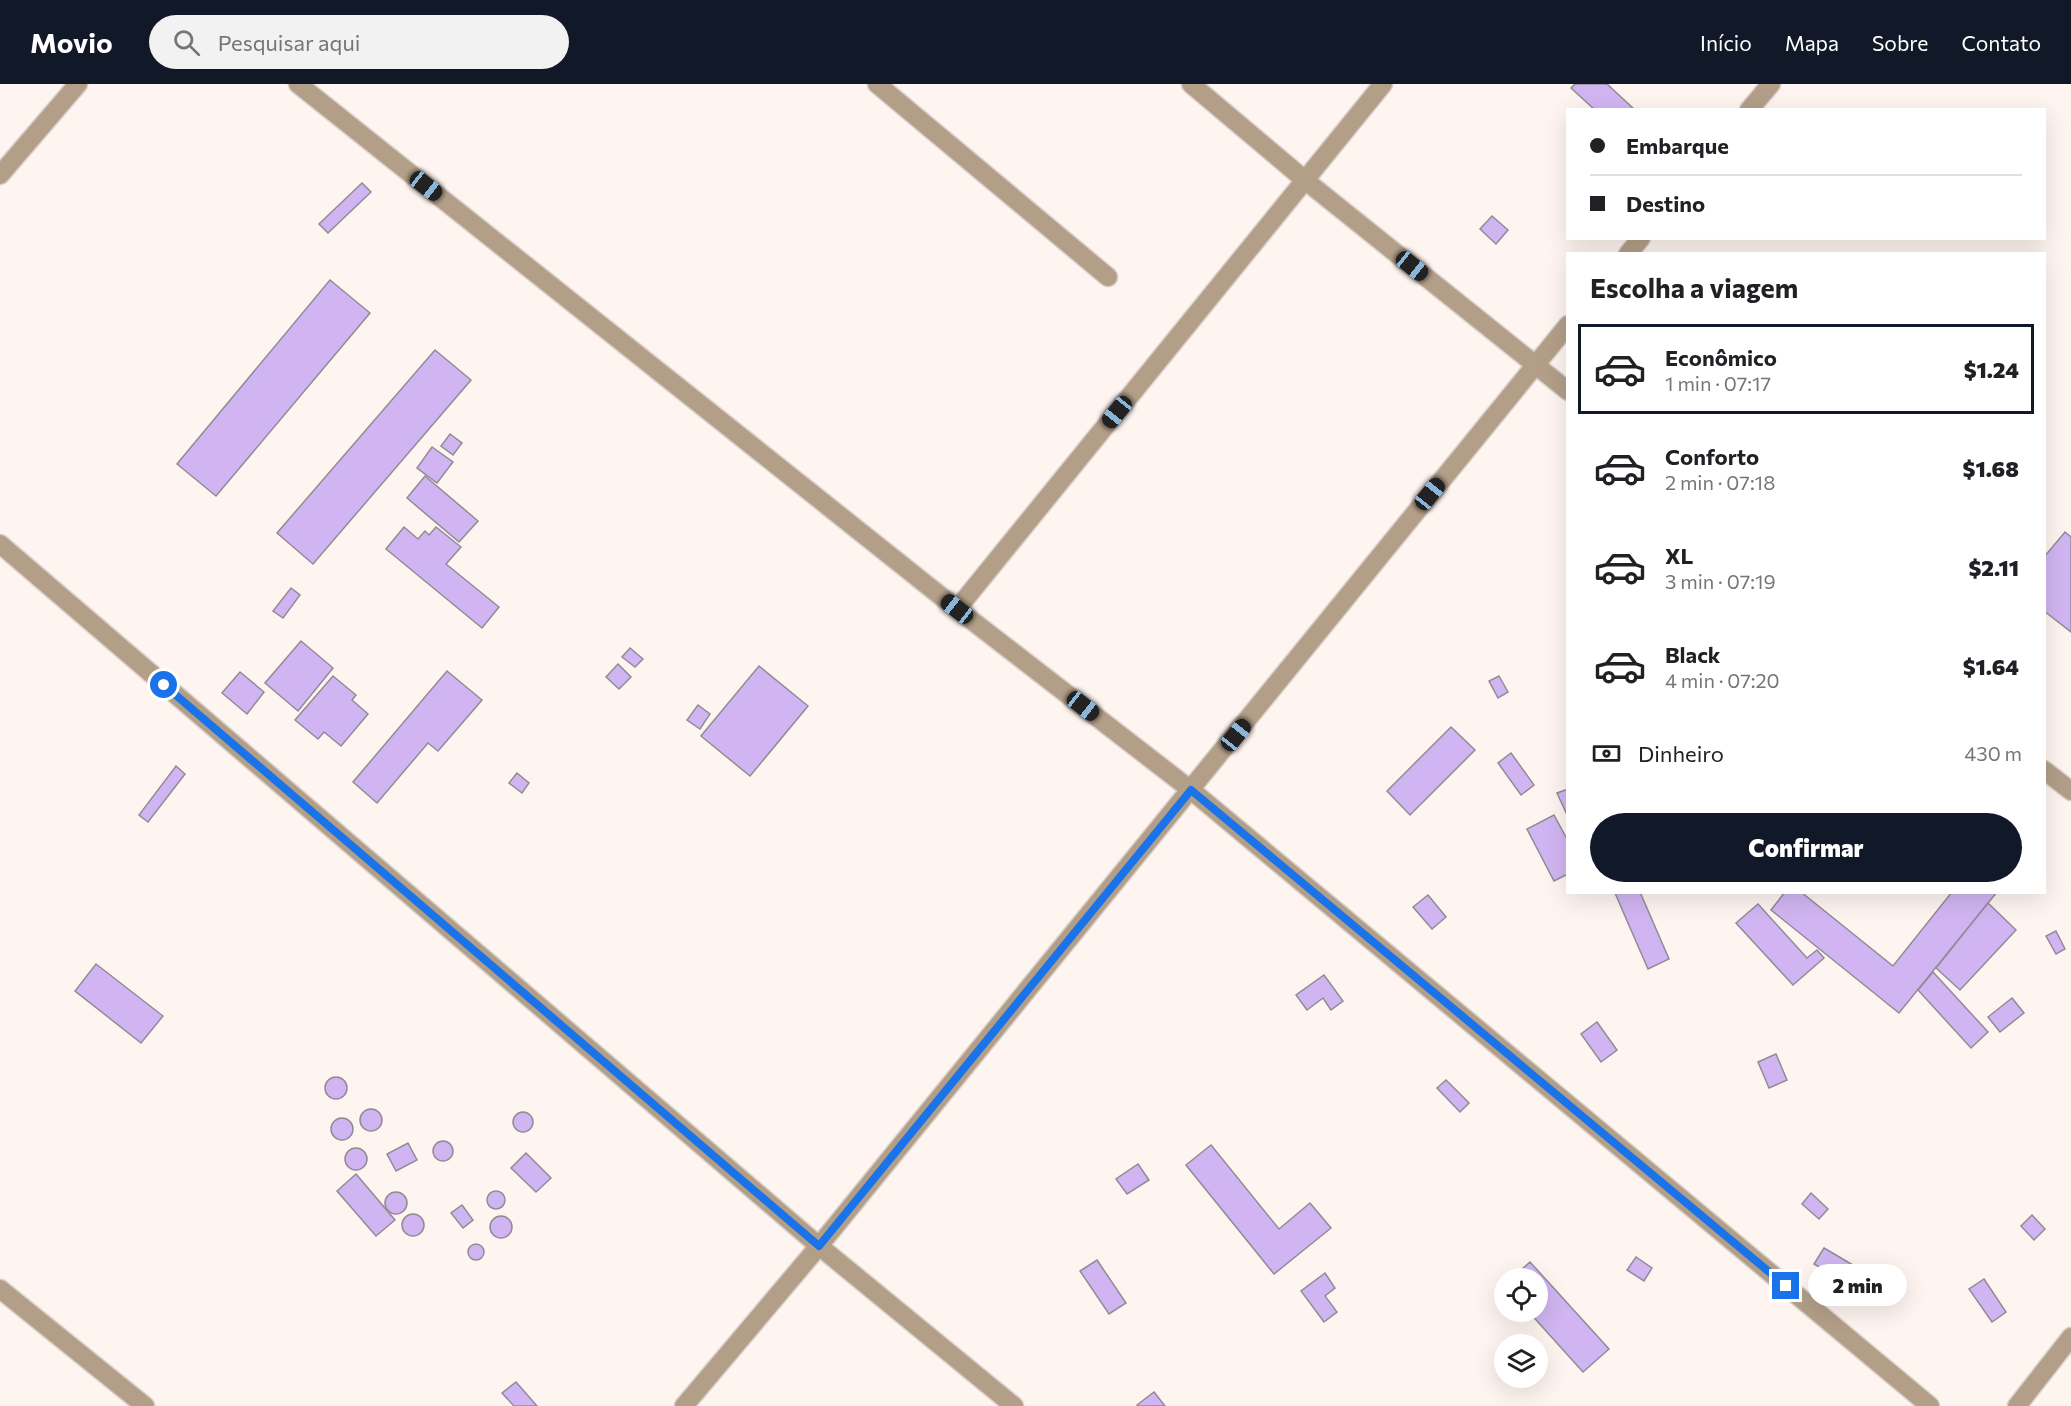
<!DOCTYPE html>
<html lang="pt">
<head>
<meta charset="utf-8">
<style>
	body { margin:0; font-family:Commissioner,sans-serif; background:#f2f2f2; color:#202124; height:100vh; display:flex; flex-direction:column; font-size:22px; white-space:nowrap }
	* { box-sizing:border-box; margin:0 }
	p { font-size:20px; color:#757577 }
	.icon { flex:none; width:33px; height:33px; fill:none; stroke:currentColor; stroke-width:2; stroke-linecap:round; stroke-linejoin:round }
	.map { position:relative; flex:1; overflow:hidden }
	.panel { position:absolute; left:1566px; top:168px; width:480px; height:642px; display:flex; flex-direction:column; background:#fff; border-radius:0px; box-shadow:0 6px 24px #0002 }
	.panel>* { flex:none }
	.top-card { position:absolute; left:1566px; top:24px; width:480px; height:132px; border-radius:0px; box-shadow:0 6px 24px #0002; display:grid; align-content:center; height:132px; padding:0 24px; background:#fff }
	.fabs { position:absolute; left:1494px; top:1184px; display:grid; gap:12px }
	.fabs a { display:grid; place-items:center; width:54px; height:54px; border-radius:50%; background:#fff; box-shadow:0 6px 24px #0002; font-size:30px }
	.end { position:absolute; width:27px; height:27px; margin:-14px; border:8px solid #1a73e8; background:#fff; box-shadow:0 0 0 3px #fff }
	.from { border-radius:50% }
	.bubble { position:absolute; height:42px; border-radius:21px; background:#fff; box-shadow:0 6px 24px #0002; font-size:20px; font-weight:800; line-height:42px; text-align:center }
	.car { position:absolute; width:18px; height:36px; margin:-18px -9px; border-radius:8px; box-shadow:0 0 4px 2px #0007; background:linear-gradient(#222 24%,#8ab4d8 0 40%,#222 0 76%,#8ab4d8 0 86%,#222 0) }
	.top-card b { display:flex; align-items:center; gap:21px; height:57px; font-size:22px }
	.top-card b+b { border-top:2px solid #e0e0e0 }
	.top-card i { width:15px; height:15px; background:#202124 }
	ul { padding:0; list-style:none }
	li { display:flex; align-items:center; gap:18px; height:90px; margin:0 12px 9px; padding:0 12px; border:3px solid transparent; border-radius:0px }
	li div { flex:1 }
	li b { display:block; font-size:22px }
	li em { font-style:normal; font-weight:800 }
	li.current { border-color:#111827 }
	li>.icon { width:54px; height:54px; stroke-width:1.5 }
	h2 { padding:0 24px; font-size:27px; line-height:72px }
	.pay { display:flex; align-items:center; gap:15px; height:66px; padding:0 24px; font-size:22px }
	.pay p { margin-inline-start:auto }
	.action { display:flex; gap:12px; margin-top:auto; padding:12px 24px }
	.action a { flex:1; height:69px; border-radius:36px; background:#111827; color:#fff; font-size:24px; font-weight:800; line-height:69px; text-align:center }
	header { display:flex; align-items:center; gap:36px; box-sizing:border-box; height:84px; padding:0 30px; background:#111827; color:#fff }
	header strong { font-size:28px }
	nav { display:flex; gap:33px; margin-inline-start:auto; font-size:21px }
	.search { width:420px; height:54px; background:#f2f2f2; display:flex; align-items:center; gap:15px; box-sizing:border-box; padding:0 21px; border-radius:33px; color:#757577; font-size:22px }
	.map>svg:first-child { display:block }
</style>
</head>
<body>
<header>
<strong>Movio</strong>
<div class="search"><svg class="icon" aria-label="search" viewBox="0 0 24 24"><circle cx="10" cy="10" r="6"/><path d="M15 15l6 6"/></svg>Pesquisar aqui</div>
<nav><a>Início</a><a>Mapa</a><a>Sobre</a><a>Contato</a></nav>
</header>
<div class="map">
<svg width="2071" height="1322" viewBox="0 0 2071 1322">
	<rect width="100%" height="100%" fill="#fef4f0"/>
	<g fill="#d1b5f2" stroke="#908c96" stroke-width="1.5">
		<polygon points="1575,0 1607,0 1635,26 1595,26 1571,4"/>
		<polygon points="362,99 371,108 328,149 319,140"/>
		<polygon points="1492,132 1508,146 1496,160 1480,145"/>
		<polygon points="330,196 370,229 216,412 177,380"/>
		<polygon points="435,266 471,296 313,480 277,449"/>
		<polygon points="450,350 462,359 453,371 441,362"/>
		<polygon points="432,363 453,378 437,399 417,384"/>
		<polygon points="425,392 478,437 459,458 407,414"/>
		<polygon points="404,443 418,455 425,447 429,451 436,443 461,463 446,480 499,523 482,544 386,465"/>
		<polygon points="2065,448 2071,453 2071,548 2044,527 2044,473"/>
		<polygon points="291,504 300,511 283,534 273,527"/>
		<polygon points="301,557 333,584 298,627 265,599"/>
		<polygon points="630,564 643,575 635,583 622,573"/>
		<polygon points="618,580 631,593 619,605 606,593"/>
		<polygon points="759,582 808,622 750,692 701,652"/>
		<polygon points="447,587 482,616 438,667 428,659 377,719 353,698"/>
		<polygon points="240,588 264,608 247,630 222,609"/>
		<polygon points="333,592 356,611 352,616 368,630 341,662 324,648 318,655 295,636"/>
		<polygon points="1499,592 1508,608 1498,614 1489,597"/>
		<polygon points="698,621 710,630 700,645 687,636"/>
		<polygon points="1451,643 1475,666 1410,731 1387,707"/>
		<polygon points="1511,669 1534,701 1521,711 1498,679"/>
		<polygon points="176,682 185,690 148,738 139,731"/>
		<polygon points="517,689 529,699 522,709 509,699"/>
		<polygon points="1568,705 1568,733 1557,709"/>
		<polygon points="1554,731 1568,757 1568,790 1554,797 1527,745"/>
		<polygon points="1640,808 1669,875 1648,885 1615,809"/>
		<polygon points="1785,808 1801,808 1893,882 1952,808 1997,808 1899,929 1771,826"/>
		<polygon points="1428,811 1446,833 1432,845 1413,823"/>
		<polygon points="1988,819 2016,846 1960,906 1936,884"/>
		<polygon points="1758,820 1807,874 1817,866 1824,874 1793,901 1736,839"/>
		<polygon points="2056,847 2065,865 2056,870 2046,852"/>
		<polygon points="96,880 163,932 141,959 75,907"/>
		<polygon points="1933,888 1988,948 1971,964 1918,906"/>
		<polygon points="1324,891 1343,917 1331,926 1323,914 1307,926 1296,911"/>
		<polygon points="2012,914 2024,929 2000,948 1988,933"/>
		<polygon points="1597,938 1617,966 1601,978 1581,950"/>
		<polygon points="1776,970 1787,996 1769,1004 1758,978"/>
		<circle cx="336" cy="1004" r="11"/>
		<polygon points="1446,996 1469,1019 1460,1028 1437,1004"/>
		<circle cx="371" cy="1036" r="11"/>
		<circle cx="523" cy="1038" r="10"/>
		<circle cx="342" cy="1045" r="11"/>
		<circle cx="443" cy="1067" r="10"/>
		<polygon points="408,1059 417,1076 396,1087 387,1070"/>
		<polygon points="1211,1061 1279,1145 1310,1119 1331,1144 1274,1190 1186,1081"/>
		<circle cx="356" cy="1075" r="11"/>
		<polygon points="526,1069 551,1094 536,1108 511,1084"/>
		<polygon points="1138,1080 1149,1096 1127,1110 1116,1095"/>
		<polygon points="356,1090 395,1136 376,1152 337,1107"/>
		<circle cx="496" cy="1116" r="9"/>
		<circle cx="396" cy="1119" r="11"/>
		<polygon points="1811,1109 1828,1125 1819,1135 1802,1120"/>
		<polygon points="462,1121 473,1136 463,1144 451,1129"/>
		<circle cx="413" cy="1141" r="11"/>
		<polygon points="2032,1131 2045,1145 2034,1156 2021,1142"/>
		<circle cx="501" cy="1143" r="11"/>
		<circle cx="476" cy="1168" r="8"/>
		<polygon points="1824,1164 1853,1181 1843,1197 1814,1180"/>
		<polygon points="1636,1173 1652,1184 1644,1197 1627,1186"/>
		<polygon points="1097,1176 1126,1219 1109,1230 1080,1187"/>
		<polygon points="1530,1178 1609,1265 1583,1288 1528,1227 1538,1227 1538,1194 1512,1194"/>
		<polygon points="1325,1189 1335,1204 1325,1212 1337,1228 1324,1238 1301,1207"/>
		<polygon points="1984,1195 2006,1228 1992,1238 1969,1205"/>
		<polygon points="516,1298 537,1322 514,1322 502,1309"/>
		<polygon points="1154,1308 1165,1322 1138,1322 1137,1321"/>
	</g>
	<g fill="none" stroke-linecap="round" stroke-linejoin="round">
		<defs>
			<g id="minor">
				<polyline points="298,0 957,525 1191,706 1930,1322"/>
				<polyline points="877,0 1108,193"/>
				<polyline points="1191,0 1306,97 1568,307"/>
				<polyline points="1749,26 1771,0"/>
				<polyline points="0,91 78,0"/>
				<polyline points="1628,170 1641,154"/>
				<polyline points="0,460 819,1162 1014,1322"/>
				<polyline points="957,525 1383,0"/>
				<polyline points="2044,686 2071,707"/>
				<polyline points="0,1205 145,1322"/>
				<polyline points="684,1322 819,1162 1568,241"/>
				<polyline points="2017,1322 2071,1253"/>
			</g>
		</defs>
		<use href="#minor" stroke="#d8cfcb" stroke-width="21"/>
		<use href="#minor" stroke="#b39f88" stroke-width="18"/>
	</g>
	<g fill="none" stroke-linecap="round" stroke-linejoin="round">
		<polyline stroke="#1a73e8" stroke-width="8" points="164,601 819,1162 1191,706 1786,1202"/>
	</g>
</svg>
<div class="fabs">
<a><svg class="icon" aria-label="locate" viewBox="0 0 24 24"><circle cx="12" cy="12" r="6"/><path d="M12 2v4M12 18v4M2 12h4M18 12h4"/></svg></a>
<a><svg class="icon" aria-label="layers" viewBox="0 0 24 24"><path d="M12 4l9 5-9 5-9-5zM3 14l9 5 9-5"/></svg></a>
</div>
<i class="end from" style="left:164px;top:601px"></i>
<i class="end" style="left:1786px;top:1202px"></i>
<div class="bubble" style="left:1808px;top:1180px;width:99px">2 min</div>
<i class="car" style="left:426px;top:102px;rotate:128deg"></i>
<i class="car" style="left:1412px;top:182px;rotate:129deg"></i>
<i class="car" style="left:1117px;top:328px;rotate:219deg"></i>
<i class="car" style="left:1430px;top:410px;rotate:39deg"></i>
<i class="car" style="left:957px;top:525px;rotate:308deg"></i>
<i class="car" style="left:1083px;top:622px;rotate:128deg"></i>
<i class="car" style="left:1236px;top:651px;rotate:39deg"></i>
<div class="top-card">
<b><i class="from"></i>Embarque</b>
<b><i></i>Destino</b>
</div>
<section class="panel">
<h2>Escolha a viagem</h2>
<ul>
<li class="current"><svg class="icon" aria-label="car" viewBox="0 0 24 24"><path d="M5 17H2v-5l4-1 3-4h7l3 4 3 1v5h-3M9 17h6M6 11h13"/><circle cx="7" cy="17" r="2"/><circle cx="17" cy="17" r="2"/></svg><div><b>Econômico</b><p>1 min · 07:17</p></div><em>$1.24</em></li>
<li><svg class="icon" aria-label="car" viewBox="0 0 24 24"><path d="M5 17H2v-5l4-1 3-4h7l3 4 3 1v5h-3M9 17h6M6 11h13"/><circle cx="7" cy="17" r="2"/><circle cx="17" cy="17" r="2"/></svg><div><b>Conforto</b><p>2 min · 07:18</p></div><em>$1.68</em></li>
<li><svg class="icon" aria-label="car" viewBox="0 0 24 24"><path d="M5 17H2v-5l4-1 3-4h7l3 4 3 1v5h-3M9 17h6M6 11h13"/><circle cx="7" cy="17" r="2"/><circle cx="17" cy="17" r="2"/></svg><div><b>XL</b><p>3 min · 07:19</p></div><em>$2.11</em></li>
<li><svg class="icon" aria-label="car" viewBox="0 0 24 24"><path d="M5 17H2v-5l4-1 3-4h7l3 4 3 1v5h-3M9 17h6M6 11h13"/><circle cx="7" cy="17" r="2"/><circle cx="17" cy="17" r="2"/></svg><div><b>Black</b><p>4 min · 07:20</p></div><em>$1.64</em></li>
</ul>
<div class="pay"><svg class="icon" aria-label="cash" viewBox="0 0 24 24"><path d="M3 7h18v10H3z"/><circle cx="12" cy="12" r="2"/></svg>Dinheiro<p>430 m</p></div>
<div class="action"><a>Confirmar</a></div>
</section>
</div>
</body>
</html>
